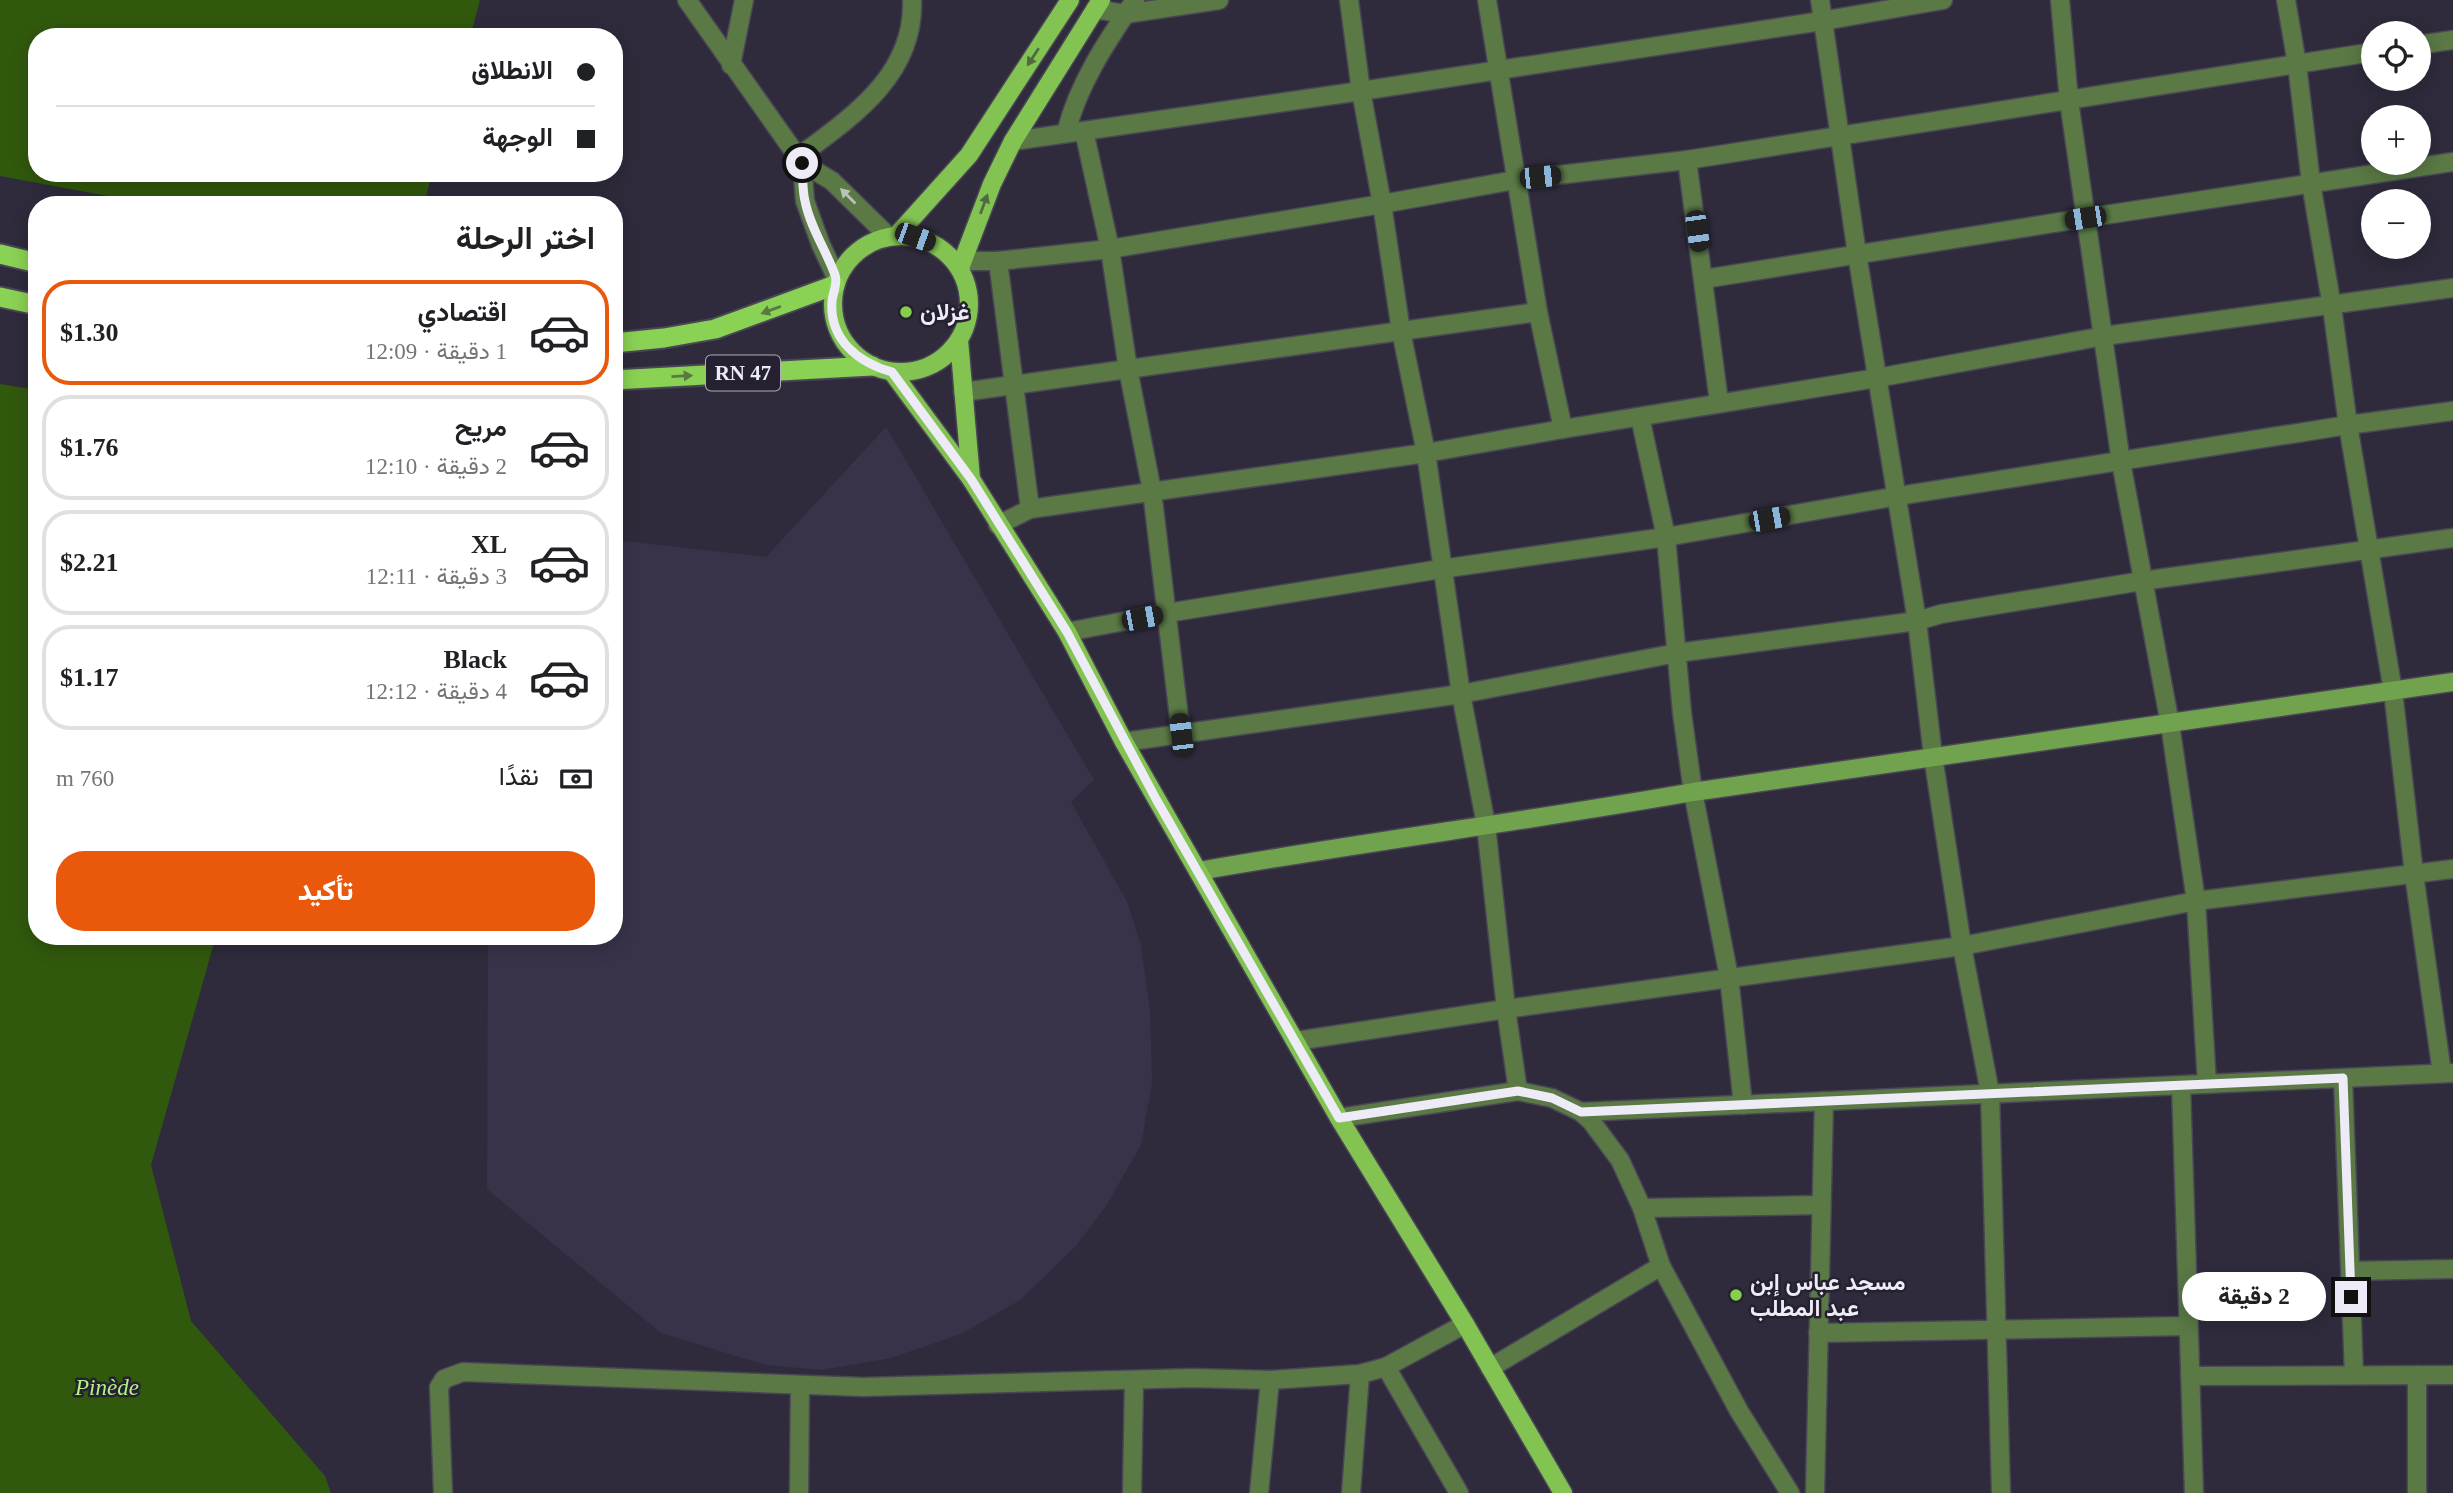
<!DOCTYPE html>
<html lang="ar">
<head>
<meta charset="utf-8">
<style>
	body { margin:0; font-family:"Times New Roman",Vazirmatn,serif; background:#f2f2f2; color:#202124; direction:rtl; height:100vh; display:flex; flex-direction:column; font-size:26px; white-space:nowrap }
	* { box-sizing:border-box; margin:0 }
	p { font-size:23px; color:#757577 }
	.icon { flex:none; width:38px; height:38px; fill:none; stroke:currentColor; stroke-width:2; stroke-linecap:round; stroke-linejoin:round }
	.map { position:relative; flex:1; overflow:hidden; direction:ltr }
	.side { position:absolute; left:28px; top:196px; width:595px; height:749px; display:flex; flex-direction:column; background:#fff; border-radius:28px; box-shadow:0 4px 18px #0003; direction:rtl }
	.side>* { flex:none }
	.guide { position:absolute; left:28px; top:28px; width:595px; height:154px; border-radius:28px; box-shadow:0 4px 18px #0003; direction:rtl; display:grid; align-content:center; height:154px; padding:0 28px; background:#fff }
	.fabs { position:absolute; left:2361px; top:21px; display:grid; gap:14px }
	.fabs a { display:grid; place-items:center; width:70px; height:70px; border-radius:50%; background:#fff; box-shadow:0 4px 18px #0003; font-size:35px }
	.end { position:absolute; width:32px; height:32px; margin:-16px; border:9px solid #edebf6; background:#111; box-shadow:0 0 0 4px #111 }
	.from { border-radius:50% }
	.bubble { position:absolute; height:49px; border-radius:24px; background:#fff; box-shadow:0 4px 18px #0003; font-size:23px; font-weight:800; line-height:49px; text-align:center; direction:rtl }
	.car { position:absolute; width:21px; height:42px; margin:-21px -10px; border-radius:9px; box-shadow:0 0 5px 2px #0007; background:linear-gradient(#222 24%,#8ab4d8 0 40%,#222 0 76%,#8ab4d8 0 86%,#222 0) }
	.guide b { display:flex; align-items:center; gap:24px; height:66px; font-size:26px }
	.guide b+b { border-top:2px solid #e0e0e0 }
	.guide i { width:18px; height:18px; background:#202124 }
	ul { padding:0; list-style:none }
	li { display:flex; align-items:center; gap:21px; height:105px; margin:0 14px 10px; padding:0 14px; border:4px solid #e0e0e0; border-radius:28px }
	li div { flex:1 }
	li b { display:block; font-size:26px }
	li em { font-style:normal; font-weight:800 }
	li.current { border-color:#ea580c }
	li>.icon { width:63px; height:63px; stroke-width:1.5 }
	h2 { padding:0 28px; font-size:32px; line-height:84px }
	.pay { display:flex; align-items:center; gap:18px; height:77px; padding:0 28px; font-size:26px }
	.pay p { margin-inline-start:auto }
	.button { display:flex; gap:14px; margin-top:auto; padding:14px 28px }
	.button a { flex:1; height:80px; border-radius:28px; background:#ea580c; color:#fff; font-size:28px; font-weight:800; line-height:80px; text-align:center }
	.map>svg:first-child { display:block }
</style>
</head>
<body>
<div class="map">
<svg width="2453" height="1493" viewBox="0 0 2453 1493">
	<rect width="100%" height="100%" fill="#2f2b3c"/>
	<polygon fill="#39334a" points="886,427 1094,780 1071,802 1127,902 1141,945 1150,1012 1152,1083 1141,1145 1106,1206 1075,1247 1020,1300 961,1334 891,1358 822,1370 766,1365 661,1333 487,1189 488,936 614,936 614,540 766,557"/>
	<g fill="#31590d">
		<polygon points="0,0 480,0 470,37 37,37 37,173 432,173 424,205 156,205 0,176"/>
		<polygon points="0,384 37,390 37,936 216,936 151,1165 191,1321 325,1476 331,1493 0,1493"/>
	</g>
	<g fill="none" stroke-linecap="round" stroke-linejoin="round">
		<defs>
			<g id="minor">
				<polyline points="1349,0 1361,91 1382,204 1401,331 1426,453 1461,694 1486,825 1506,1009 1518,1091 1552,1098 1581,1112 1591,1121 1620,1160 1642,1208 1661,1266 1739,1411 1790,1493"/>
				<polyline points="1487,0 1538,312 1563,429"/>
				<polyline points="2060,0 2069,101 2121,462 2170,724 2196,901 2207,1084"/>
				<polyline points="2286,0 2297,64 2311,183 2332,307 2348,425 2393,691 2414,874 2442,1073"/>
				<polyline points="1095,9 1125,14 1219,0"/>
				<polyline points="2418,45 2453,40"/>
				<polyline points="731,65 744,0"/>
				<polyline points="1084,131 1110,249 1128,369 1152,491 1181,734"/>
				<path d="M1066,133C1078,84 1107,41 1135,0"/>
				<polyline points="1013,141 1361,91 1822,21 1943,0"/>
				<path d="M798,157C852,117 915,75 912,0"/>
				<polyline points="1687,160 1719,402"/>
				<polyline points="962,261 998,261 1110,249 1382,204 1515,180 1687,160 2373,52"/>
				<polyline points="998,261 1030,509"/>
				<polyline points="1704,279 2085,218 2453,162"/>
				<polyline points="963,392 1538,312"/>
				<polyline points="1640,417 1666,537 1682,713 1693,792 1729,977 1743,1105"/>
				<polyline points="998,525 1030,509 1426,453 1563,429 1877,378 2104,336 2453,288"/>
				<polyline points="1067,632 1167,613 1441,569 1666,537 1898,496 2348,425 2453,411"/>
				<polyline points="1124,742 1461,694 1677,653 1917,621 1941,614 2142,581 2453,538"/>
				<polyline points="1296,1041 1506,1009 1962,946 2196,901 2453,869"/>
				<polyline points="2343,1078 2354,1375"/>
				<polyline points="2181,1085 2194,1493"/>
				<polyline points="1581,1112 2452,1073"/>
				<polyline points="1339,1118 1518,1091"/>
				<polyline points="1642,1208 1820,1205"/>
				<polyline points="2351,1271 2453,1269"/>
				<polyline points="1818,1333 2187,1326"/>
				<polyline points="1386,1367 1459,1493"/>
				<polyline points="1490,1368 1661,1266"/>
				<polyline points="2417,1375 2417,1493"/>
				<polyline points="2190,1376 2453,1375"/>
				<polyline points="443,1493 439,1387 444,1379 463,1372 863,1387 1193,1378 1270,1380 1360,1374 1386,1367 1465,1324"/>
				<polyline points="799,1493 800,1385"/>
				<polyline points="1132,1493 1134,1381"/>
				<polyline points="1259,1493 1270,1380"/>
				<polyline points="1351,1493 1360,1374"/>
				<polyline points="1815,1493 1824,1101"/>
			</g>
			<g id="tertiary">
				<polyline points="687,0 802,163 832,181 888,236"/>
				<polyline points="1820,0 1857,254 1917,621 1933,756 1962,946 1990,1093 2001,1493"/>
				<polyline points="802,163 805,201 821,245 837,279"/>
			</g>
			<path id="secondary" d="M1199,871C1363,842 1529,821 1693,792L2453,682"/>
			<g id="primary">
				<polyline points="897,235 969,155 1070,0"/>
				<circle cx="901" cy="304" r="68"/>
				<polyline points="960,268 992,184 1013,141 1101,0"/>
				<polyline points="959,340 971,479"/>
				<polyline points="892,372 971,479 1067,632 1124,742 1339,1118 1465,1324 1563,1493"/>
			</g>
			<g id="trunk">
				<polyline points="0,254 37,263"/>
				<polyline points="0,297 37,305"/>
				<polyline points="614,343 664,338 715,329 835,285"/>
				<polyline points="614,380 872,366"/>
			</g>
		</defs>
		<use href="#minor" stroke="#4a4656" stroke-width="21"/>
		<use href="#tertiary" stroke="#4a4656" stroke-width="21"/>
		<use href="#secondary" stroke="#4a4656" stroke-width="21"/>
		<use href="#primary" stroke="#4a4656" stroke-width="21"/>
		<use href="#trunk" stroke="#4a4656" stroke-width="23"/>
		<use href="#minor" stroke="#5a7945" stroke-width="18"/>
		<use href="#tertiary" stroke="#5a7945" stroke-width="18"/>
		<use href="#secondary" stroke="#71a34e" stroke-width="18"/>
		<use href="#primary" stroke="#82c352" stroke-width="18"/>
		<use href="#trunk" stroke="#8ad254" stroke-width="19"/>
	</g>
	<defs><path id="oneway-solid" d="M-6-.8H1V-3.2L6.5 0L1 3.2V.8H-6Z" transform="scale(1.75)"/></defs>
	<g fill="#4f6a40">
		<use href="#oneway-solid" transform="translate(1033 57) rotate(123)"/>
		<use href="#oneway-solid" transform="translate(984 204) rotate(-70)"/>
	</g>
	<use fill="#bac3b8" href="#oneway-solid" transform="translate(848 196) rotate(-135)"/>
	<g fill="#587a42">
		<use href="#oneway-solid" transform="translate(771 310) rotate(160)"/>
		<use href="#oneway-solid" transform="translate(682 376) rotate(-3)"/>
	</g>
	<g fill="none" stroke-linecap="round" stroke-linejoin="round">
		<path stroke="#edebf6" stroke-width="9" d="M802,163C803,175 802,189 805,201C810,227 826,250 835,275C838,282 833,293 832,301C829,340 859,363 892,372L971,479L1067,632L1156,799L1339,1118L1518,1091L1552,1098L1581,1112L2343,1078L2351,1297"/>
	</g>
	<g fill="#85cf4c" stroke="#252131" stroke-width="2.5">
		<circle cx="906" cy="312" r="7"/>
		<circle cx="1736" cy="1295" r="7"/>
	</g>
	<g text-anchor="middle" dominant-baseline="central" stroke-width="5" stroke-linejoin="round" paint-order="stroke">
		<rect fill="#252131" stroke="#b1aebb" stroke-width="2" x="706" y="355.5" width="74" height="35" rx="5"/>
		<g font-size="21" font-weight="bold" fill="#edebf6">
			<text x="743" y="373">RN 47</text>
		</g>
		<g font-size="23" font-weight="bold" fill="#edebf6" stroke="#252131" text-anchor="start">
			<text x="920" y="312">غزلان</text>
			<text x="1750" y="1282">مسجد عباس إبن<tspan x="1750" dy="26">عبد المطلب</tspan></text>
		</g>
		<g font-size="23" font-style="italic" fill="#b1f484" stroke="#252131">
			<text x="107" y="1387">Pinède</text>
		</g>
	</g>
</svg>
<div class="fabs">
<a><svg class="icon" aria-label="locate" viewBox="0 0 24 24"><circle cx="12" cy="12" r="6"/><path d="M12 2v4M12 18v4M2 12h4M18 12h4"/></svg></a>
<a>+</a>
<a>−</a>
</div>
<i class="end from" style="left:802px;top:163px"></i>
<i class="end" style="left:2351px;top:1297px"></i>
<div class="bubble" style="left:2182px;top:1272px;width:144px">2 دقيقة</div>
<i class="car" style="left:1540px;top:177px;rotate:84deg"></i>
<i class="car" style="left:2085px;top:218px;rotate:261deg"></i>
<i class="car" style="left:1697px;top:231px;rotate:172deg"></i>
<i class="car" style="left:915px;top:237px;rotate:110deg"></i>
<i class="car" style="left:1769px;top:519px;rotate:80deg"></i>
<i class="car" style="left:1142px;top:618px;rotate:79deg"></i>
<i class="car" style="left:1181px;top:734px;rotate:353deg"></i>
<div class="guide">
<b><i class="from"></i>الانطلاق</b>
<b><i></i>الوجهة</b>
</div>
<section class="side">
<h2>اختر الرحلة</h2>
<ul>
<li class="current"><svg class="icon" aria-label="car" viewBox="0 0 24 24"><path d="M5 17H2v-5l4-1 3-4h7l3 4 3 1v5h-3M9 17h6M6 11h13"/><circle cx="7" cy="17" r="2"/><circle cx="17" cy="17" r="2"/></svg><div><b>اقتصادي</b><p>1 دقيقة · 12:09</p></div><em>$1.30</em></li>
<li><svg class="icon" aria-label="car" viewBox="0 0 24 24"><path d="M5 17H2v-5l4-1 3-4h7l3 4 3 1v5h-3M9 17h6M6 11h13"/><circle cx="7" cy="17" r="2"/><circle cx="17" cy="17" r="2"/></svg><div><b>مريح</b><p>2 دقيقة · 12:10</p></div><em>$1.76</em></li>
<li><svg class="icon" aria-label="car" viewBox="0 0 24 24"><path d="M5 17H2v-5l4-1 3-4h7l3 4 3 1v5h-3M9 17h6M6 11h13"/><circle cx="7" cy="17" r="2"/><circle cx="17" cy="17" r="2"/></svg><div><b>XL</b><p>3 دقيقة · 12:11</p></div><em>$2.21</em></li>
<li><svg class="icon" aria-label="car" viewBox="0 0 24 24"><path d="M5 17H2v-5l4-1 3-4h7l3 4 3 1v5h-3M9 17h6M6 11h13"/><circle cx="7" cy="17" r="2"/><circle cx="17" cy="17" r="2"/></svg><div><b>Black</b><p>4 دقيقة · 12:12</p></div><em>$1.17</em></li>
</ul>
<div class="pay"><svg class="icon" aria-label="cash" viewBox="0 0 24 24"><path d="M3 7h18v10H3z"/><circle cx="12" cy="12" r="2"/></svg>نقدًا<p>760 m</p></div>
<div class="button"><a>تأكيد</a></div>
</section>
</div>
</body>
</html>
